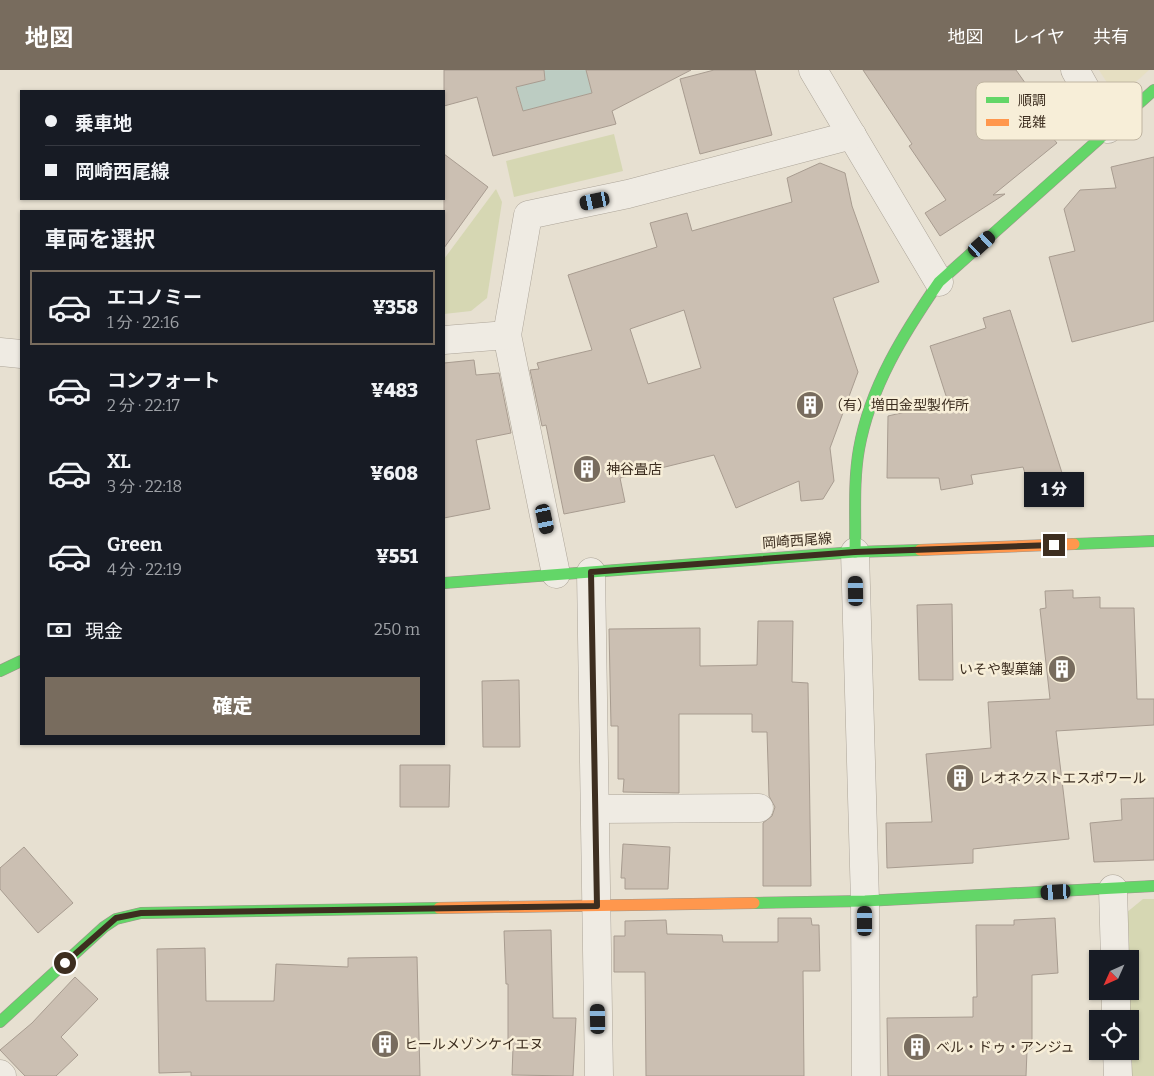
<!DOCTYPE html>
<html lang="ja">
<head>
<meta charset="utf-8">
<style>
	body { margin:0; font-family:Bitter,"Noto Sans JP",serif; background:#20242c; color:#f1f3f6; height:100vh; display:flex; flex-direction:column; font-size:19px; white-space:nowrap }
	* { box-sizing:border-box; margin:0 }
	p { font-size:16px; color:#9ea1a6 }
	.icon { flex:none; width:28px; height:28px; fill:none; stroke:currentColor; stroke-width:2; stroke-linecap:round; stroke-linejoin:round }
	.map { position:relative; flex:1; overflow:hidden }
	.details { position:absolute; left:20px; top:140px; width:425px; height:535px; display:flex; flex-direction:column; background:#171b24; border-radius:0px; box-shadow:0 1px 4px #0004 }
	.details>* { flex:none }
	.top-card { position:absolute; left:20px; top:20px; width:425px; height:110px; border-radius:0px; box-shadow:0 1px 4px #0004; display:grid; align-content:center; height:110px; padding:0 25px; background:#171b24 }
	.needle { width:32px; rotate:225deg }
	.tools { position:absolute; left:1089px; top:880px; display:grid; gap:10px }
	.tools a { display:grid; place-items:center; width:50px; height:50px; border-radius:0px; background:#171b24; box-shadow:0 1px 4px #0004; font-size:25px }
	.end { position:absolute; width:22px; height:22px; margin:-11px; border:6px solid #3d2e20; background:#fff; box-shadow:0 0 0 2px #fff }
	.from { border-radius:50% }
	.bubble { position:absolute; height:35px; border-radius:0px; background:#171b24; box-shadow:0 1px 4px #0004; font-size:16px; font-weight:800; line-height:35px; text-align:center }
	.car { position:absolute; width:15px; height:30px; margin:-15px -8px; border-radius:6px; box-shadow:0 0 4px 1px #0007; background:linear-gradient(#222 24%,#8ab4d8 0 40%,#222 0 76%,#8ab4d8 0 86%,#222 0) }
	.top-card b { display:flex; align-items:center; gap:18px; height:48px; font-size:19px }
	.top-card b+b { border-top:1px solid #363941 }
	.top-card i { width:12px; height:12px; background:#f1f3f6 }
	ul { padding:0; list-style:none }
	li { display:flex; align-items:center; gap:15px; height:75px; margin:0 10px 8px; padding:0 15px; border:2px solid transparent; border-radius:0px }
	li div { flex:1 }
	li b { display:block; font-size:19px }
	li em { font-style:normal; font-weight:800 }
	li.active { border-color:#786c5e }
	li>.icon { width:45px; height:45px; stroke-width:1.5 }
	h2 { padding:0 25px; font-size:22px; line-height:60px }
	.pay { display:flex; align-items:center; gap:12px; height:55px; padding:0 25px; font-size:19px }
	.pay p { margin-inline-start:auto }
	.button { display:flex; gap:10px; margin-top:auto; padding:10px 25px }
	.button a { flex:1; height:58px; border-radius:0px; background:#786c5e; color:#fff; font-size:20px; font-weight:800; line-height:58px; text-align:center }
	header { display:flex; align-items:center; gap:30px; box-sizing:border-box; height:70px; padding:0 25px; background:#786c5e; color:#fff }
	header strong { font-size:24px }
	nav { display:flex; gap:28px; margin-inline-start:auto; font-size:18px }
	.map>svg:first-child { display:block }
</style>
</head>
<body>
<header>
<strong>地図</strong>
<nav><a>地図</a><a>レイヤ</a><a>共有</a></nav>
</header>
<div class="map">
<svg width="1154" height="1006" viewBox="0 0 1154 1006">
	<rect width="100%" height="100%" fill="#e7e0d1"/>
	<polygon fill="#e6dfc2" points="1099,0 1149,0 1129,18 1111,19"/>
	<g fill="#d6d7b3">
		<polygon points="614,64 623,101 514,127 506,91"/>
		<polygon points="496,119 502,132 487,228 471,241 444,244 444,189"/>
		<polygon points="1143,829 1154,829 1154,1006 1128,1006 1130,949 1127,949 1127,921 1130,921 1130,889 1126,889 1126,843"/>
	</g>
	<polygon fill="#bcccc2" points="512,0 586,0 592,23 523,41"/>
	<g fill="#cbbfb2" stroke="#a89c90" fill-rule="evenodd">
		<polygon points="444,0 544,0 545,10 516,17 523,41 592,23 586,0 691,0 612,41 616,54 493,86 477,27 444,36"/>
		<polygon points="714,0 755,0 772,65 700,84 680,9"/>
		<polygon points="863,0 1016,0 1028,17 1025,19 1044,47 1038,51 1057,73 993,125 1005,124 940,166 925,143 946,130 909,76 912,74"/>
		<polygon points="444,84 488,117 444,178"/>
		<polygon points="1154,87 1154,251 1072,272 1049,187 1075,181 1064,139 1080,120 1116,118 1111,97"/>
		<path d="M820,93L845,103L852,136L879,212L833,228L858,302L830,378L834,411L823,429L801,431L799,411L736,438L714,385L620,408L625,432L564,444L546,355L542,356L530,300L539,299L537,293L592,280L568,205L657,177L650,153L687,143L692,161L792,132L787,108ZM684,240L701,298L648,314L630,259Z"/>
		<polygon points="1010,240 1063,406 1029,416 1023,397 971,405 973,414 941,420 939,408 887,408 888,346 948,332 930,276 986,258 983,248"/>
		<polygon points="474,290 476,305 499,303 511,363 476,370 490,439 444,448 444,293"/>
		<polygon points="1073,520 1073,528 1100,527 1100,538 1134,538 1137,629 1154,629 1154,655 1056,661 1069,769 973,779 973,793 887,798 886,753 932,752 926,684 991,678 988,632 1050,629 1040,539 1046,538 1045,521"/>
		<polygon points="952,534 953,610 919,610 917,535"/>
		<polygon points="758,551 793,551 792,612 808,613 811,816 763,816 763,753 772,746 775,737 769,726 767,662 752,662 752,644 679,644 679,723 623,722 624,709 618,709 618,656 611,656 609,559 700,558 700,596 757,595"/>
		<polygon points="519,610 520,677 483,677 482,611"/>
		<polygon points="400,695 450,695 449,737 400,737"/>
		<polygon points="1154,728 1154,790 1094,792 1090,753 1122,750 1121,729"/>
		<polygon points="623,774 670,777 668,819 625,819 625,808 621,808"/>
		<polygon points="24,777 73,833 38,863 0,819 0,798"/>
		<polygon points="778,848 811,848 812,855 819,855 820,901 803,901 804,1006 646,1006 645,902 614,902 614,866 625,866 625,851 666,850 667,864 722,865 723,872 778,872"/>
		<polygon points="1055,848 1058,903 1032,905 1032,978 1027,981 1026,1006 888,1006 887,948 973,947 973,927 977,927 976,855 1014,855 1014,850"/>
		<polygon points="551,860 553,948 576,948 573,1006 512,1005 513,978 508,978 508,914 506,914 504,861"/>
		<polygon points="205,878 206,931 274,931 276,894 348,897 348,888 417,887 420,1006 191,1006 191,1002 159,1003 157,879"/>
		<polygon points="75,907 98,929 61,967 78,985 56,1006 25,1006 0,980 32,953"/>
	</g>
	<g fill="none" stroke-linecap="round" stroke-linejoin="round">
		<defs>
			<g id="street">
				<polyline points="813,0 939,212"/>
				<polyline points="1075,0 1108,59"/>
				<polyline points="507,265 556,504"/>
				<polyline points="444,270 507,265 528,145 628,124 852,65"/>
				<polyline points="0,282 21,284"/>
				<polyline points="855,482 865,831 866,1006"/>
				<polyline points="591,502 599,1006"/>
				<polyline points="596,739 759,738"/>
				<polyline points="1113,819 1115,889"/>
				<polyline points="1116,921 1116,949"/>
				<polyline points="1117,981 1118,1006"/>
				<polyline points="0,1004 2,1006"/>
			</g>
			<g id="fast">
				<polyline points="1074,474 1154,471"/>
				<path d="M855,482C856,448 853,413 859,379C870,317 904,263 939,212L1154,20"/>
				<polyline points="444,513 855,482 920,480"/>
				<polyline points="0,601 21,591"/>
				<polyline points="754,833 865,831 1154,816"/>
				<polyline points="0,952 104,857 116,849 141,843 439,838"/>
			</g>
			<g id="slow">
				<polyline points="920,480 1074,474"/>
				<polyline points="439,838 754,833"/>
			</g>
		</defs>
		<use href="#street" stroke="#ada599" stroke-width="29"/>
		<use href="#fast" stroke="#9c958a" stroke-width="12"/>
		<use href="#slow" stroke="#9c958a" stroke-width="12"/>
		<use href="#street" stroke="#efebe3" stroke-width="28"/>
		<use href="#fast" stroke="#63d668" stroke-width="11"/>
		<use href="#slow" stroke="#ff974d" stroke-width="11"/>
	</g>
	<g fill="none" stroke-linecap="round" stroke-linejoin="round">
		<polyline stroke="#3d2e20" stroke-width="6" points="65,893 116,848 141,843 597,836 591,502 855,482 1054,475"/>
	</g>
	<defs>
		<symbol id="building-disc" viewBox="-11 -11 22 22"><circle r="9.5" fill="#786c5e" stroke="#f7eed8"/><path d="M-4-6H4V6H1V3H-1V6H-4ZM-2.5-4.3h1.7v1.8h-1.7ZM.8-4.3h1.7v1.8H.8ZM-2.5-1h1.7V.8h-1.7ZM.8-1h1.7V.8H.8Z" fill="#fff"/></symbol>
	</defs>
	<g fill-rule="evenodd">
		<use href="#building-disc" x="794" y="319" width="32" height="32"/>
		<use href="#building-disc" x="571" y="383" width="32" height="32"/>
		<use href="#building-disc" x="1046" y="583" width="32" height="32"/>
		<use href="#building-disc" x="944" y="692" width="32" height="32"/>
		<use href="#building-disc" x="369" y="958" width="32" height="32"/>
		<use href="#building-disc" x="901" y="961" width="32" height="32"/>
	</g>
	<g text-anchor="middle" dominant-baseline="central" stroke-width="5" stroke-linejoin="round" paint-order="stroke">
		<g font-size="14" fill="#3d2e20" stroke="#f7eed8" text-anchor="start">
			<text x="829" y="335">（有）増田金型製作所</text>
			<text x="606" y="399">神谷畳店</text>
			<text x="1043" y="599" text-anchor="end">いそや製菓舗</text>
			<text x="979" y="708">レオネクストエスポワール</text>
			<text x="404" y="974">ヒールメゾンケイエヌ</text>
			<text x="936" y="977">ベル・ドゥ・アンジュ</text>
		</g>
		<g font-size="14" fill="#3d2e20" stroke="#f7eed8">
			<text transform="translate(797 471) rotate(-4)">岡崎西尾線</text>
		</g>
	</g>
	<rect x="976" y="12" width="166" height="58" rx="8" fill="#f7eed8" stroke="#bfb4a1" stroke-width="1"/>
	<rect x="986" y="27" width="23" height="6" fill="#63d668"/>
	<rect x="986" y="49" width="23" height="7" fill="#ff974d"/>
	<g font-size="14" fill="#3d2e20">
		<text x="1018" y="35">順調</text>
		<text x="1018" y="57">混雑</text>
	</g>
</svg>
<div class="tools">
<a><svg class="needle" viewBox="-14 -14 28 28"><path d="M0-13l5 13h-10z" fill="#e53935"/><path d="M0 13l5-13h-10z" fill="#9ea1a6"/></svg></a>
<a><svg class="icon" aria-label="locate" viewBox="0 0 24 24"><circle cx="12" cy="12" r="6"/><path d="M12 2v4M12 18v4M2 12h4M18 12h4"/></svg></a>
</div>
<i class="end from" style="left:65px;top:893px"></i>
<i class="end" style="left:1054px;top:475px"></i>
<div class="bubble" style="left:1024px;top:402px;width:60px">1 分</div>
<i class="car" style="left:595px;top:131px;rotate:258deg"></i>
<i class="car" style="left:982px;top:174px;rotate:48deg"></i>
<i class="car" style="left:545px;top:449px;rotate:168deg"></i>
<i class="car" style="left:856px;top:521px;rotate:359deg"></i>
<i class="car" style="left:1056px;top:822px;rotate:267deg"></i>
<i class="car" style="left:865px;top:851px;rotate:0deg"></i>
<i class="car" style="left:598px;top:949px;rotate:359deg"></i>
<div class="top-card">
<b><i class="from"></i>乗車地</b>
<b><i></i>岡崎西尾線</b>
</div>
<section class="details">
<h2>車両を選択</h2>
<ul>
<li class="active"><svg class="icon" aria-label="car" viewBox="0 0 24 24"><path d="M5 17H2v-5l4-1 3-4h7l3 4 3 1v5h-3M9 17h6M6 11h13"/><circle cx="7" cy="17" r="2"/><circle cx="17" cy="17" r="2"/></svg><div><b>エコノミー</b><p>1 分 · 22:16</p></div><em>¥358</em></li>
<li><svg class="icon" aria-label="car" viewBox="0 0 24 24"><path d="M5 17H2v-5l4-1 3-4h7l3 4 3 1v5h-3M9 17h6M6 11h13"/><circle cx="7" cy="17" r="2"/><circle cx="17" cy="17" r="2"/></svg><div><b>コンフォート</b><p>2 分 · 22:17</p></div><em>¥483</em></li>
<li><svg class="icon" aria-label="car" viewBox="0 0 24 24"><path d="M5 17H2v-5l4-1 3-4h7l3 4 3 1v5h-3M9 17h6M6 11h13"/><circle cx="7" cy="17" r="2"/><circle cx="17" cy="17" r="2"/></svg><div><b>XL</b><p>3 分 · 22:18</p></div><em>¥608</em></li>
<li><svg class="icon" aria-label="car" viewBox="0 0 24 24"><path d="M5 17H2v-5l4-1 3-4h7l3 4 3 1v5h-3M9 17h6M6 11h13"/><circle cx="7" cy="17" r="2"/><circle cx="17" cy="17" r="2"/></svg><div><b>Green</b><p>4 分 · 22:19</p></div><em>¥551</em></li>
</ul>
<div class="pay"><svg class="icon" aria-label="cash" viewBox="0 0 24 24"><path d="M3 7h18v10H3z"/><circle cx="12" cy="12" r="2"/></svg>現金<p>250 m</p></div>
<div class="button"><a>確定</a></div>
</section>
</div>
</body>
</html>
